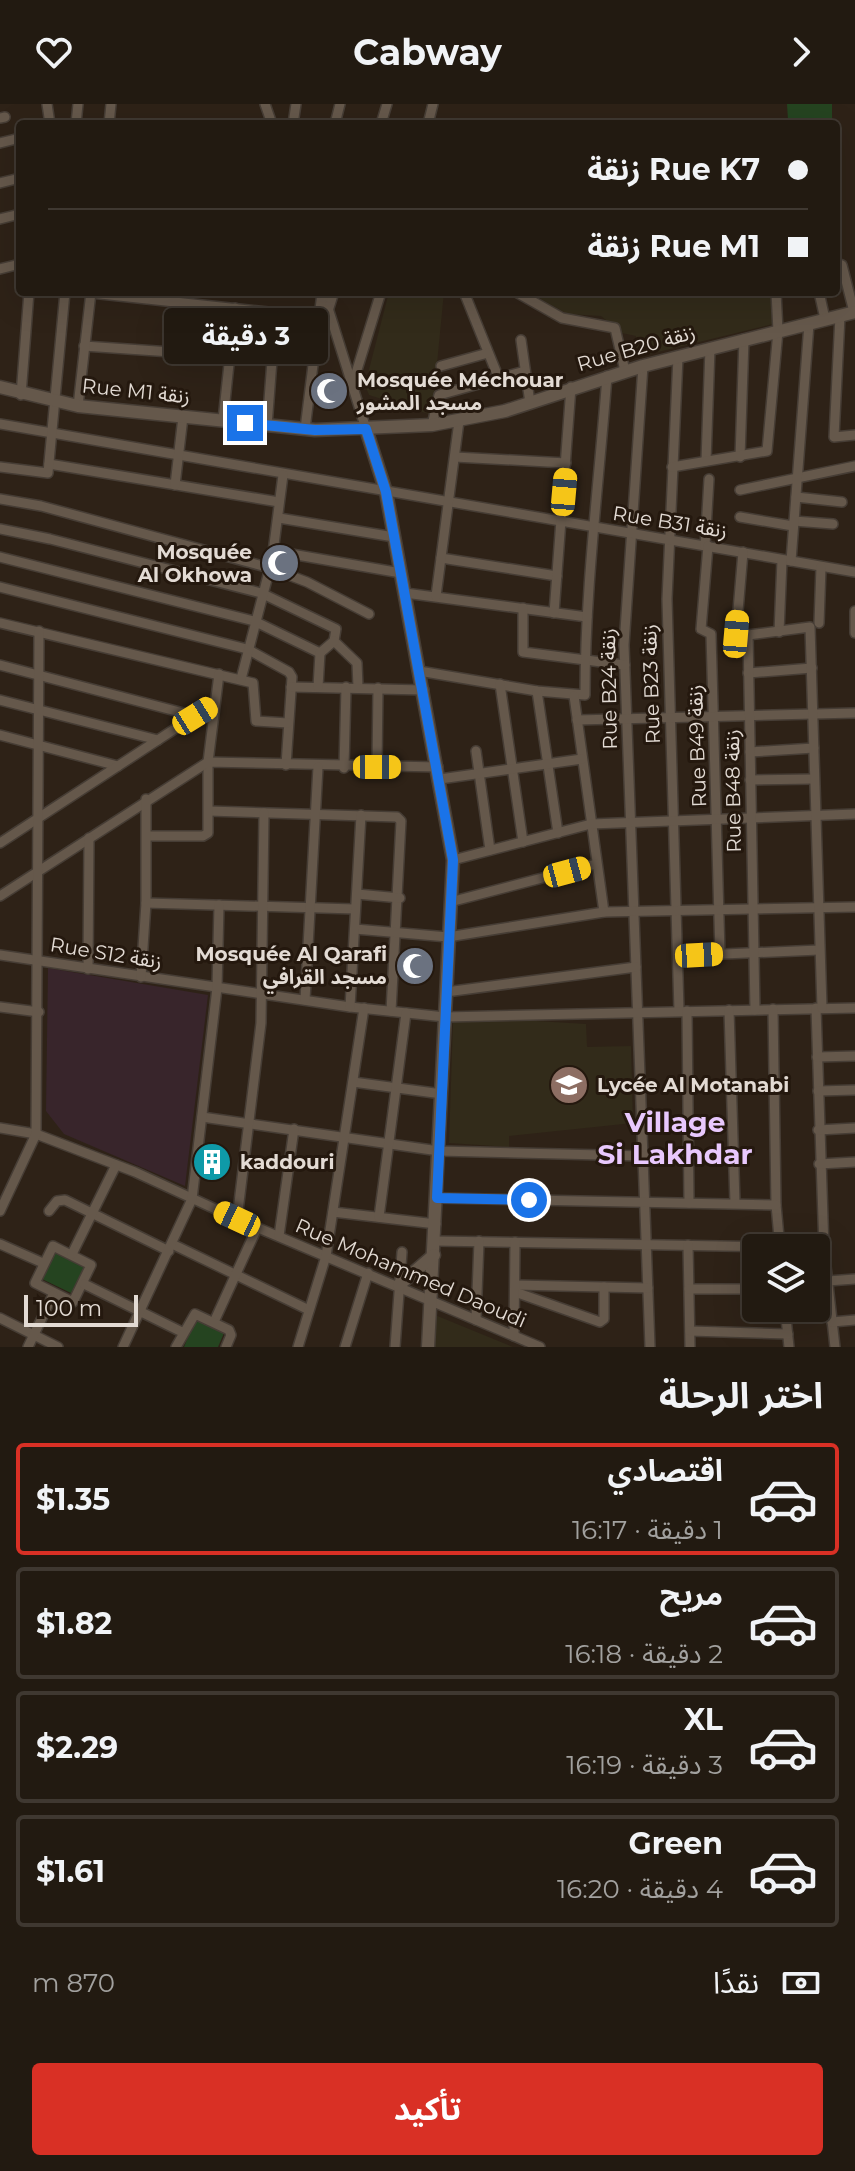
<!DOCTYPE html>
<html lang="ar">
<head>
<meta charset="utf-8">
<style>
	body { margin:0; font-family:Montserrat,"Noto Sans Arabic",sans-serif; background:#2a231a; color:#f1f3f6; direction:rtl; height:100vh; display:flex; flex-direction:column; font-size:30px; white-space:nowrap }
	* { box-sizing:border-box; margin:0 }
	p { font-size:26px; color:#a2a19f }
	.icon { flex:none; width:44px; height:44px; fill:none; stroke:currentColor; stroke-width:2; stroke-linecap:round; stroke-linejoin:round }
	.map { position:relative; height:1243px; overflow:hidden; direction:ltr }
	.side { display:flex; flex-direction:column; background:#221a11; flex:1 }
	.side>* { flex:none }
	.guide { position:absolute; left:16px; top:16px; width:824px; height:176px; border-radius:8px; box-shadow:0 8px 32px #0002,0 0 0 2px #3f3831; direction:rtl; display:grid; align-content:center; height:176px; padding:0 32px; background:#221a11 }
	.controls { position:absolute; left:742px; top:1130px; display:grid; gap:16px }
	.controls a { display:grid; place-items:center; width:88px; height:88px; border-radius:8px; background:#221a11; box-shadow:0 8px 32px #0002,0 0 0 2px #3f3831; font-size:40px }
	.scale { position:absolute; left:24px; bottom:20px; width:114px; box-sizing:border-box; padding-left:8px; border:4px solid #e3dbd4; border-top:0; font-size:22px; line-height:28px; white-space:nowrap; color:#e3dbd4; -webkit-text-stroke:6px #24180e; paint-order:stroke }
	.end { position:absolute; width:36px; height:36px; margin:-18px; border:10px solid #1a73e8; background:#fff; box-shadow:0 0 0 4px #fff }
	.from { border-radius:50% }
	.bubble { position:absolute; height:56px; border-radius:8px; background:#221a11; box-shadow:0 8px 32px #0002,0 0 0 2px #3f3831; font-size:26px; font-weight:700; line-height:56px; text-align:center; direction:rtl }
	.car { position:absolute; width:24px; height:48px; margin:-24px -12px; border-radius:10px; box-shadow:0 0 6px 2px #0007; background:linear-gradient(#f5c518 24%,#345 0 40%,#f5c518 0 76%,#345 0 86%,#f5c518 0) }
	.guide b { display:flex; align-items:center; gap:28px; height:76px; font-size:30px }
	.guide b+b { border-top:2px solid #3f3831 }
	.guide i { width:20px; height:20px; background:#f1f3f6 }
	ul { padding:0; list-style:none }
	li { display:flex; align-items:center; gap:24px; height:112px; margin:0 16px 12px; padding:0 16px; border:4px solid #3f3831; border-radius:8px }
	li div { flex:1 }
	li b { display:block; font-size:30px }
	li em { font-style:normal; font-weight:700 }
	li.current { border-color:#d93025 }
	li>.icon { width:72px; height:72px; stroke-width:1.5 }
	h2 { padding:0 32px; font-size:36px; line-height:96px }
	.pay { display:flex; align-items:center; gap:20px; height:88px; padding:0 32px; font-size:30px }
	.pay p { margin-inline-start:auto }
	.action { display:flex; gap:16px; margin-top:auto; padding:16px 32px }
	.action a { flex:1; height:92px; border-radius:8px; background:#d93025; color:#fff; font-size:32px; font-weight:700; line-height:92px; text-align:center }
	header { display:flex; justify-content:space-between; align-items:center; height:104px; padding:0 32px; background:#221a11; font-size:36px; font-weight:700 }
	.map>svg:first-child { display:block }
</style>
</head>
<body>
<header><svg class="icon" aria-label="forward" viewBox="0 0 24 24"><path d="M9 5l7 7-7 7"/></svg>Cabway<svg class="icon" aria-label="heart" viewBox="0 0 24 24"><path d="M12 20l-8-8c-3-5 5-10 8-4 3-6 11-1 8 4z"/></svg></header>
<div class="map">
<svg width="855" height="1243" viewBox="0 0 855 1243">
	<rect width="100%" height="100%" fill="#2e2217"/>
	<polygon fill="#38252b" points="48,864 208,891 185,1082 64,1030 46,1007"/>
	<g fill="#322b1a">
		<polygon points="389,188 444,188 432,311 369,291 365,281"/>
		<polygon points="528,188 770,188 773,220 633,254 636,232 622,229 601,212 567,210"/>
		<polygon points="504,915 586,920 587,943 631,942 633,1019 509,1032 509,1043 449,1039 453,917"/>
		<polygon points="435,1211 513,1243 433,1243"/>
	</g>
	<g fill="#254420">
		<polygon points="787,0 832,0 832,14 788,16"/>
		<polygon points="54,1146 86,1161 71,1189 42,1175"/>
		<polygon points="196,1213 224,1229 218,1243 184,1243"/>
	</g>
	<g fill="none" stroke-linecap="round" stroke-linejoin="round">
		<defs>
			<g id="street">
				<polyline points="47,0 50,20"/>
				<polyline points="265,0 272,20"/>
				<polyline points="0,14 5,13"/>
				<polyline points="76,20 78,0"/>
				<polyline points="109,20 111,0"/>
				<polyline points="293,20 296,0"/>
				<polyline points="335,20 340,0"/>
				<polyline points="381,20 387,0"/>
				<polyline points="428,20 433,0"/>
				<polyline points="0,39 20,34"/>
				<polyline points="0,79 20,74"/>
				<polyline points="0,115 20,110"/>
				<polyline points="836,159 842,161 854,208"/>
				<polyline points="0,165 20,160"/>
				<polyline points="323,188 366,325"/>
				<polyline points="464,188 499,275"/>
				<polyline points="516,188 562,214 615,224 625,267"/>
				<polyline points="819,188 825,215"/>
				<polyline points="91,189 268,208 275,217 267,322"/>
				<polyline points="328,207 334,188"/>
				<polyline points="840,212 834,333 855,331"/>
				<polyline points="521,236 530,299"/>
				<polyline points="84,242 229,252"/>
				<polyline points="678,253 667,495 679,907"/>
				<polyline points="441,262 488,249"/>
				<polyline points="643,262 624,541 650,1243"/>
				<polyline points="352,282 381,188"/>
				<polyline points="21,291 29,188"/>
				<polyline points="78,302 91,188"/>
				<polyline points="223,316 235,204"/>
				<polyline points="0,320 855,468"/>
				<polyline points="432,321 439,291 525,267"/>
				<polyline points="305,325 322,189"/>
				<polyline points="455,353 566,359"/>
				<polyline points="740,353 744,235"/>
				<polyline points="706,357 710,244"/>
				<polyline points="49,360 279,398"/>
				<polyline points="0,363 48,369 65,188"/>
				<polyline points="672,363 767,347 778,227 776,188"/>
				<polyline points="175,381 183,313"/>
				<polyline points="740,386 855,362"/>
				<polyline points="796,393 842,398"/>
				<polyline points="0,395 41,402 270,464 307,478 369,510"/>
				<polyline points="740,413 793,422"/>
				<polyline points="279,414 394,433"/>
				<polyline points="794,417 833,420"/>
				<polyline points="0,425 50,435 261,489 336,525 334,537 357,559 358,583"/>
				<polyline points="705,442 709,375"/>
				<polyline points="708,442 701,525 711,530 720,850"/>
				<polyline points="274,447 401,469"/>
				<polyline points="0,453 254,517 320,549 334,537"/>
				<polyline points="441,454 557,472"/>
				<polyline points="791,457 809,220"/>
				<polyline points="0,483 247,545 289,568 292,573 286,661"/>
				<polyline points="405,489 587,513"/>
				<polyline points="436,492 459,317"/>
				<polyline points="523,504 523,548 625,561"/>
				<polyline points="855,507 855,529"/>
				<polyline points="554,509 571,283"/>
				<polyline points="0,519 253,579 256,617 288,619"/>
				<polyline points="819,519 821,463"/>
				<polyline points="779,528 782,456"/>
				<polyline points="736,530 743,448"/>
				<polyline points="0,561 195,612"/>
				<path d="M419,567L537,587L585,591C585,484 599,379 607,272"/>
				<polyline points="748,569 812,564"/>
				<polyline points="241,575 272,456 283,371"/>
				<polyline points="500,580 523,738"/>
				<polyline points="291,583 424,586"/>
				<polyline points="318,583 320,549"/>
				<polyline points="537,587 558,729"/>
				<polyline points="574,592 604,808"/>
				<polyline points="0,596 158,636"/>
				<polyline points="577,616 855,609"/>
				<polyline points="0,631 118,662"/>
				<polyline points="476,647 490,746"/>
				<polyline points="750,648 814,644"/>
				<polyline points="377,663 378,584"/>
				<polyline points="344,664 346,583"/>
				<polyline points="440,675 582,655"/>
				<polyline points="750,676 814,675"/>
				<polyline points="209,707 397,713 401,717 391,907"/>
				<polyline points="148,732 203,732 208,729 208,658 219,570"/>
				<polyline points="0,739 213,600"/>
				<polyline points="453,756 591,720 855,710"/>
				<polyline points="357,790 400,794"/>
				<polyline points="0,792 208,658 438,663"/>
				<polyline points="450,798 596,760"/>
				<polyline points="146,799 355,805"/>
				<polyline points="355,825 448,833 604,808 855,803"/>
				<polyline points="0,851 350,903 445,913 855,904"/>
				<polyline points="678,852 819,846"/>
				<polyline points="88,865 89,734"/>
				<polyline points="141,873 146,799 146,695"/>
				<polyline points="446,888 636,863"/>
				<polyline points="305,896 318,663"/>
				<polyline points="0,903 39,908"/>
				<polyline points="350,903 361,711"/>
				<polyline points="816,904 824,1145 835,1243"/>
				<polyline points="773,905 776,1101 780,1144"/>
				<polyline points="729,906 735,1099"/>
				<polyline points="755,906 748,531 810,523 822,904"/>
				<polyline points="687,907 689,1099"/>
				<polyline points="817,953 855,952"/>
				<polyline points="353,978 442,990"/>
				<polyline points="818,987 855,986"/>
				<polyline points="202,1013 439,1047 644,1052"/>
				<polyline points="0,1024 36,1030 135,1068 237,1115 540,1243"/>
				<polyline points="818,1026 855,1024"/>
				<polyline points="819,1060 855,1058"/>
				<polyline points="437,1094 776,1101"/>
				<polyline points="0,1107 36,1030 39,527"/>
				<polyline points="49,1107 57,1097 65,1096 169,1147"/>
				<polyline points="333,1108 436,1120"/>
				<polyline points="379,1113 406,909"/>
				<polyline points="237,1115 261,919 264,709"/>
				<polyline points="279,1132 294,1025"/>
				<polyline points="435,1137 780,1143"/>
				<polyline points="0,1140 43,1159"/>
				<polyline points="172,1140 309,1206"/>
				<polyline points="688,1141 690,1243"/>
				<polygon points="53,1142 91,1161 73,1198 35,1179"/>
				<polyline points="72,1150 116,1061"/>
				<polyline points="828,1177 855,1175"/>
				<polyline points="84,1180 182,1228"/>
				<polyline points="515,1181 648,1184"/>
				<polyline points="689,1185 756,1185"/>
				<polyline points="515,1188 600,1218 604,1215 604,1183"/>
				<polyline points="785,1204 789,1243"/>
				<polyline points="0,1214 58,1243"/>
				<polyline points="476,1216 479,1137"/>
				<polyline points="214,1218 257,1124"/>
				<polyline points="832,1218 855,1216"/>
				<polyline points="690,1227 788,1230"/>
				<polyline points="514,1232 515,1138"/>
				<polyline points="28,1243 53,1191"/>
				<polyline points="123,1243 192,1095 217,884 219,801"/>
				<polyline points="176,1243 195,1210 229,1226 231,1231 226,1243"/>
				<polyline points="298,1243 326,1152 364,904"/>
				<polyline points="345,1243 368,1169"/>
				<polyline points="395,1243 402,1148"/>
			</g>
			<g id="secondary">
				<polyline points="0,283 78,302 315,326 432,321 505,307 643,262 855,208"/>
				<polyline points="366,325 386,388 453,756 428,1243"/>
				<polyline points="399,1181 434,1151"/>
			</g>
		</defs>
		<use href="#street" stroke="#463d35" stroke-width="12"/>
		<use href="#secondary" stroke="#463d35" stroke-width="15"/>
		<use href="#street" stroke="#65584b" stroke-width="9"/>
		<use href="#secondary" stroke="#65584b" stroke-width="12"/>
	</g>
	<g fill="none" stroke-linecap="round" stroke-linejoin="round">
		<polyline stroke="#1a73e8" stroke-width="10" points="245,319 315,326 366,325 386,388 453,756 437,1094 529,1096"/>
	</g>
	<defs>
		<symbol id="mosque-disc" viewBox="-11 -11 22 22"><circle r="9.5" fill="#6b7280" stroke="#24180e"/><path d="M3.5-4.9A6 6 0 1 0 3.5 4.9A5 5 0 1 1 3.5-4.9Z" fill="#fff"/></symbol>
		<symbol id="school-disc" viewBox="-11 -11 22 22"><circle r="9.5" fill="#8d6e63" stroke="#24180e"/><path d="M0-5L7-2L0 1L-7-2ZM-4 1L0 2.5L4 1V4Q0 6-4 4Z" fill="#fff"/></symbol>
		<symbol id="building-disc" viewBox="-11 -11 22 22"><circle r="9.5" fill="#0f9aa8" stroke="#24180e"/><path d="M-4-6H4V6H1V3H-1V6H-4ZM-2.5-4.3h1.7v1.8h-1.7ZM.8-4.3h1.7v1.8H.8ZM-2.5-1h1.7V.8h-1.7ZM.8-1h1.7V.8H.8Z" fill="#fff"/></symbol>
	</defs>
	<g fill-rule="evenodd">
		<use href="#mosque-disc" x="307" y="265" width="44" height="44"/>
		<use href="#mosque-disc" x="258" y="437" width="44" height="44"/>
		<use href="#mosque-disc" x="393" y="840" width="44" height="44"/>
		<use href="#school-disc" x="547" y="959" width="44" height="44"/>
		<use href="#building-disc" x="190" y="1036" width="44" height="44"/>
	</g>
	<g text-anchor="middle" dominant-baseline="central" stroke-width="6" stroke-linejoin="round" paint-order="stroke">
		<g font-size="20" fill="#e3dbd4" stroke="#24180e">
			<text transform="translate(636 244) rotate(-16)">Rue B20 زنقة</text>
			<text transform="translate(136 287) rotate(6)">Rue M1 زنقة</text>
			<text transform="translate(670 418) rotate(9)">Rue B31 زنقة</text>
			<text transform="translate(651 580) rotate(-92)">Rue B23 زنقة</text>
			<text transform="translate(609 585) rotate(-91)">Rue B24 زنقة</text>
			<text transform="translate(697 642) rotate(-92)">Rue B49 زنقة</text>
			<text transform="translate(733 687) rotate(-91)">Rue B48 زنقة</text>
			<text transform="translate(106 849) rotate(9)">Rue S12 زنقة</text>
			<text transform="translate(411 1169) rotate(23)">Rue Mohammed Daoudi</text>
		</g>
		<g font-size="20" font-weight="bold" fill="#e3dbd4" stroke="#24180e" text-anchor="start">
			<text x="357" y="276">Mosquée Méchouar<tspan x="357" dy="23">مسجد المشور</tspan></text>
			<text x="252" y="448" text-anchor="end">Mosquée<tspan x="252" dy="23">Al Okhowa</tspan></text>
			<text x="387" y="850" text-anchor="end">Mosquée Al Qarafi<tspan x="387" dy="23">مسجد القرافي</tspan></text>
			<text x="597" y="981">Lycée Al Motanabi</text>
			<text x="240" y="1058">kaddouri</text>
		</g>
		<g font-size="28" font-weight="bold" fill="#e8c8fd" stroke="#24180e">
			<text x="675" y="1018">Village<tspan x="675" dy="32">Si Lakhdar</tspan></text>
		</g>
	</g>
</svg>
<div class="controls">
<a><svg class="icon" aria-label="layers" viewBox="0 0 24 24"><path d="M12 4l9 5-9 5-9-5zM3 14l9 5 9-5"/></svg></a>
</div>
<div class="scale">100 m</div>
<i class="end from" style="left:529px;top:1096px"></i>
<i class="end" style="left:245px;top:319px"></i>
<div class="bubble" style="left:164px;top:204px;width:164px">3 دقيقة</div>
<i class="car" style="left:564px;top:388px;rotate:5deg"></i>
<i class="car" style="left:736px;top:530px;rotate:5deg"></i>
<i class="car" style="left:195px;top:612px;rotate:58deg"></i>
<i class="car" style="left:377px;top:663px;rotate:90deg"></i>
<i class="car" style="left:567px;top:768px;rotate:75deg"></i>
<i class="car" style="left:699px;top:851px;rotate:87deg"></i>
<i class="car" style="left:237px;top:1115px;rotate:295deg"></i>
<div class="guide">
<b><i class="from"></i>Rue K7 زنقة</b>
<b><i></i>Rue M1 زنقة</b>
</div>
</div>
<section class="side">
<h2>اختر الرحلة</h2>
<ul>
<li class="current"><svg class="icon" aria-label="car" viewBox="0 0 24 24"><path d="M5 17H2v-5l4-1 3-4h7l3 4 3 1v5h-3M9 17h6M6 11h13"/><circle cx="7" cy="17" r="2"/><circle cx="17" cy="17" r="2"/></svg><div><b>اقتصادي</b><p>1 دقيقة · 16:17</p></div><em>$1.35</em></li>
<li><svg class="icon" aria-label="car" viewBox="0 0 24 24"><path d="M5 17H2v-5l4-1 3-4h7l3 4 3 1v5h-3M9 17h6M6 11h13"/><circle cx="7" cy="17" r="2"/><circle cx="17" cy="17" r="2"/></svg><div><b>مريح</b><p>2 دقيقة · 16:18</p></div><em>$1.82</em></li>
<li><svg class="icon" aria-label="car" viewBox="0 0 24 24"><path d="M5 17H2v-5l4-1 3-4h7l3 4 3 1v5h-3M9 17h6M6 11h13"/><circle cx="7" cy="17" r="2"/><circle cx="17" cy="17" r="2"/></svg><div><b>XL</b><p>3 دقيقة · 16:19</p></div><em>$2.29</em></li>
<li><svg class="icon" aria-label="car" viewBox="0 0 24 24"><path d="M5 17H2v-5l4-1 3-4h7l3 4 3 1v5h-3M9 17h6M6 11h13"/><circle cx="7" cy="17" r="2"/><circle cx="17" cy="17" r="2"/></svg><div><b>Green</b><p>4 دقيقة · 16:20</p></div><em>$1.61</em></li>
</ul>
<div class="pay"><svg class="icon" aria-label="cash" viewBox="0 0 24 24"><path d="M3 7h18v10H3z"/><circle cx="12" cy="12" r="2"/></svg>نقدًا<p>870 m</p></div>
<div class="action"><a>تأكيد</a></div>
</section>
</body>
</html>
